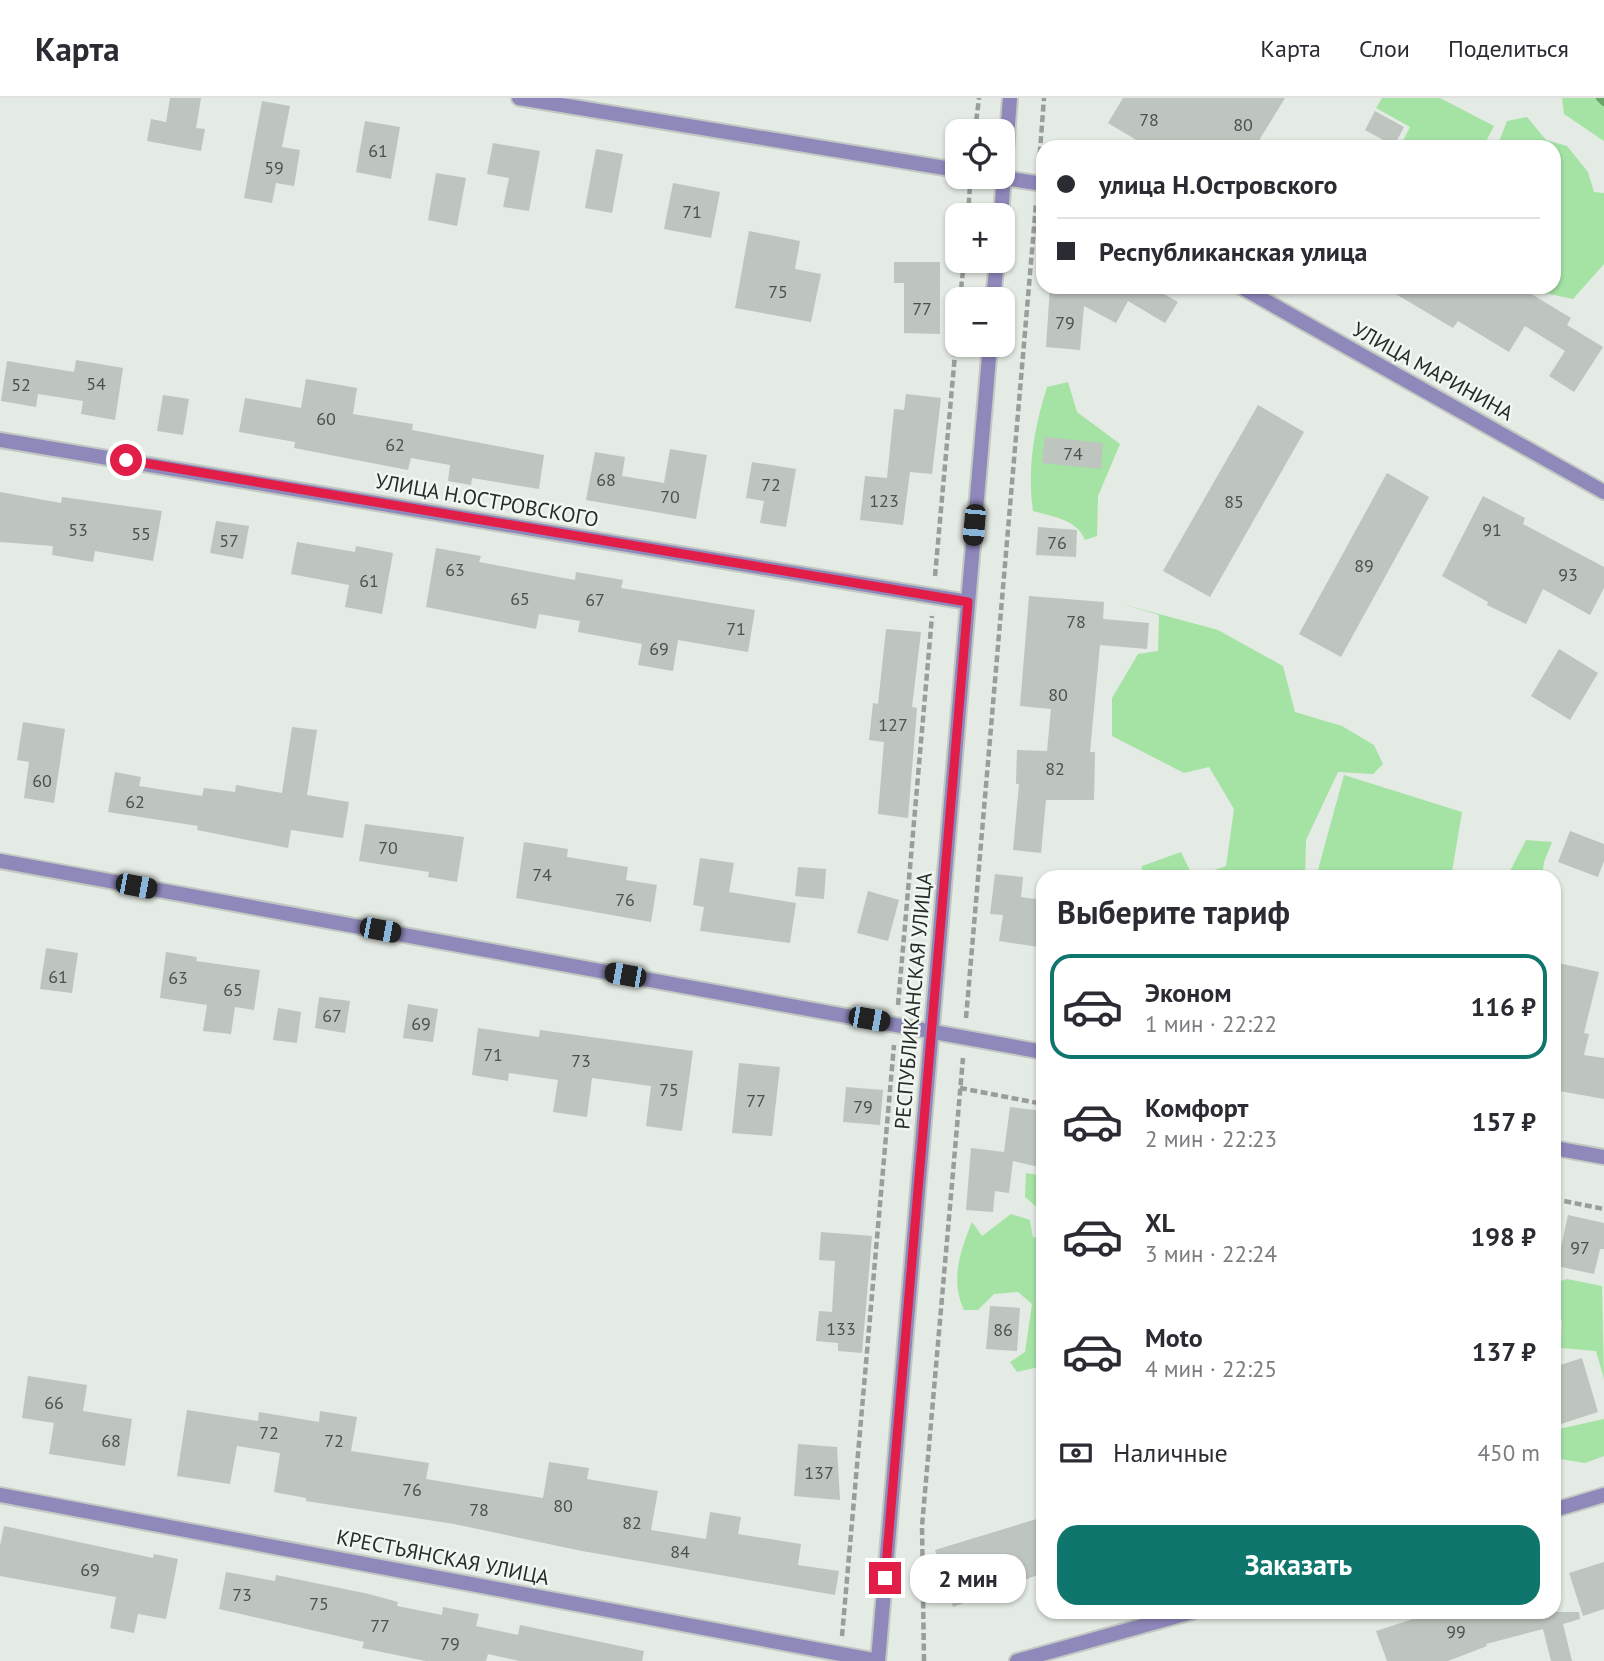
<!DOCTYPE html>
<html lang="ru">
<head>
<meta charset="utf-8">
<style>
	body { margin:0; font-family:"PT Sans",sans-serif; background:#f2f2f3; color:#2b2b33; height:100vh; display:flex; flex-direction:column; font-size:26px; white-space:nowrap }
	* { box-sizing:border-box; margin:0 }
	p { font-size:23px; color:#7c7c81 }
	.icon { flex:none; width:38px; height:38px; fill:none; stroke:currentColor; stroke-width:2; stroke-linecap:round; stroke-linejoin:round }
	.map { position:relative; flex:1; overflow:hidden }
	.drawer { position:absolute; left:1036px; top:772px; width:525px; height:749px; display:flex; flex-direction:column; background:#fff; border-radius:21px; box-shadow:0 2px 5px #0004 }
	.drawer>* { flex:none }
	.top-card { position:absolute; left:1036px; top:42px; width:525px; height:154px; border-radius:21px; box-shadow:0 2px 5px #0004; display:grid; align-content:center; height:154px; padding:0 21px; background:#fff }
	.controls { position:absolute; left:945px; top:21px; display:grid; gap:14px }
	.controls a { display:grid; place-items:center; width:70px; height:70px; border-radius:14px; background:#fff; box-shadow:0 2px 5px #0004; font-size:35px }
	.end { position:absolute; width:32px; height:32px; margin:-16px; border:9px solid #e11d48; background:#fff; box-shadow:0 0 0 4px #fff }
	.from { border-radius:50% }
	.bubble { position:absolute; height:49px; border-radius:21px; background:#fff; box-shadow:0 2px 5px #0004; font-size:23px; font-weight:700; line-height:49px; text-align:center }
	.car { position:absolute; width:21px; height:42px; margin:-21px -10px; border-radius:9px; box-shadow:0 0 5px 2px #0007; background:linear-gradient(#222 24%,#8ab4d8 0 40%,#222 0 76%,#8ab4d8 0 86%,#222 0) }
	.top-card b { display:flex; align-items:center; gap:24px; height:66px; font-size:26px }
	.top-card b+b { border-top:2px solid #e1e1e2 }
	.top-card i { width:18px; height:18px; background:#2b2b33 }
	ul { padding:0; list-style:none }
	li { display:flex; align-items:center; gap:21px; height:105px; margin:0 14px 10px; padding:0 7px; border:4px solid transparent; border-radius:21px }
	li div { flex:1 }
	li b { display:block; font-size:26px }
	li em { font-style:normal; font-weight:700 }
	li.on { border-color:#0f766e }
	li>.icon { width:63px; height:63px; stroke-width:1.5 }
	h2 { padding:0 21px; font-size:32px; line-height:84px }
	.pay { display:flex; align-items:center; gap:18px; height:77px; padding:0 21px; font-size:26px }
	.pay p { margin-inline-start:auto }
	.cta { display:flex; gap:14px; margin-top:auto; padding:14px 21px }
	.cta a { flex:1; height:80px; border-radius:21px; background:#0f766e; color:#fff; font-size:28px; font-weight:700; line-height:80px; text-align:center }
	header { display:flex; align-items:center; gap:42px; box-sizing:border-box; height:98px; padding:0 35px; background:#fff; border-bottom:2px solid #e1e1e2 }
	header strong { font-size:33px }
	nav { display:flex; gap:38px; margin-inline-start:auto; font-size:24px }
	.map>svg:first-child { display:block }
</style>
</head>
<body>
<header>
<strong>Карта</strong>
<nav><a>Карта</a><a>Слои</a><a>Поделиться</a></nav>
</header>
<div class="map">
<svg width="1604" height="1563" viewBox="0 0 1604 1563">
	<rect width="100%" height="100%" fill="#e4eae4"/>
	<g fill="#a5e3a5">
		<polygon points="1382,0 1440,0 1494,28 1483,49 1400,49 1410,29 1376,10"/>
		<polygon points="1562,0 1604,0 1604,43 1564,16"/>
		<polygon points="1527,19 1546,42 1567,48 1588,74 1594,94 1604,95 1604,166 1573,201 1540,194 1537,189 1554,189 1554,49 1497,49 1507,23"/>
		<path d="M1068,284L1077,314L1120,346L1098,398L1097,438L1085,442C1077,421 1053,419 1033,413C1027,370 1034,331 1047,289Z"/>
		<polygon points="1122,506 1218,532 1283,568 1295,614 1342,628 1374,647 1383,666 1373,676 1338,674 1306,742 1305,779 1194,779 1226,768 1234,711 1209,669 1184,675 1112,638 1112,600 1138,556 1158,553 1159,517"/>
		<polygon points="1344,677 1462,714 1452,774 1443,779 1316,779"/>
		<polygon points="1526,742 1552,744 1544,764 1542,779 1492,779 1509,775"/>
		<polygon points="1181,754 1193,779 1141,779 1142,768"/>
		<polygon points="1026,1075 1043,1078 1043,1119 1041,1113 1025,1099"/>
		<path d="M1011,1116L1030,1122L1033,1140L1043,1135V1268L1017,1274L1010,1264L1025,1254L1032,1206L1018,1194L994,1196L978,1212H964C950,1183 960,1153 972,1124L982,1138Z"/>
		<polygon points="1567,1181 1602,1188 1604,1281 1596,1253 1561,1250 1562,1222 1554,1219 1554,1185"/>
		<polygon points="1604,1321 1604,1358 1585,1365 1554,1360 1554,1332"/>
	</g>
	<g fill="none" stroke-linecap="round" stroke-linejoin="round">
		<polyline stroke="#6aa66a" stroke-width="8" points="1600,0 1604,4"/>
	</g>
	<g fill="#bec4be">
		<polygon points="170,0 201,0 196,30 205,31 201,53 147,43 151,21 166,24"/>
		<polygon points="1123,0 1285,0 1255,49 1148,49 1108,25"/>
		<polygon points="262,3 290,8 282,49 300,52 294,88 276,85 272,105 244,100"/>
		<polygon points="1375,13 1404,29 1394,48 1365,32"/>
		<polygon points="365,23 400,29 391,81 356,74"/>
		<polygon points="493,45 540,53 529,113 503,109 509,80 487,76"/>
		<polygon points="596,51 623,56 612,115 585,110"/>
		<polygon points="436,75 466,80 457,128 428,122"/>
		<polygon points="673,85 720,94 711,140 664,131"/>
		<polygon points="749,133 800,143 795,171 821,176 811,224 735,210"/>
		<polygon points="894,164 940,164 940,236 904,235 904,185 894,185"/>
		<polygon points="1050,189 1152,189 1178,204 1165,225 1128,203 1116,225 1084,208 1080,252 1046,249"/>
		<polygon points="1384,189 1520,189 1571,220 1567,227 1603,249 1574,294 1549,278 1565,253 1525,228 1509,254 1458,223 1453,230"/>
		<polygon points="76,262 123,270 115,322 81,316 83,303 38,296 36,309 1,303 7,263 74,274"/>
		<polygon points="306,281 357,290 353,316 413,326 412,332 544,357 539,391 472,380 471,387 448,383 450,367 411,360 408,372 294,350 295,344 239,334 245,300 301,310"/>
		<polygon points="906,296 941,300 932,376 910,374 903,427 860,422 865,378 887,380 894,311 904,312"/>
		<polygon points="163,297 189,301 183,337 157,333"/>
		<polygon points="1258,307 1304,334 1210,499 1163,473"/>
		<polygon points="1045,339 1103,345 1101,371 1042,365"/>
		<polygon points="670,351 707,357 696,421 586,402 595,354 625,359 622,378 664,385"/>
		<polygon points="752,364 796,371 786,429 760,425 764,403 746,400"/>
		<polygon points="1387,375 1429,399 1341,559 1299,536"/>
		<polygon points="0,394 61,405 62,399 162,413 153,463 95,453 93,464 52,457 53,448 0,444"/>
		<polygon points="1483,398 1525,420 1523,426 1604,469 1604,490 1590,517 1543,491 1526,526 1487,507 1488,504 1442,478"/>
		<polygon points="216,423 249,428 243,461 210,455"/>
		<polygon points="1038,429 1077,432 1076,459 1036,457"/>
		<polygon points="297,444 355,454 356,448 393,455 382,516 345,509 349,487 291,476"/>
		<polygon points="436,450 481,458 479,464 575,482 576,474 623,482 621,490 755,512 748,554 678,542 673,573 638,567 642,546 578,534 580,523 539,516 536,531 426,509"/>
		<polygon points="1029,498 1104,504 1103,521 1149,525 1147,551 1100,547 1090,654 1095,654 1094,702 1046,702 1041,755 1013,752 1019,686 1016,686 1017,652 1047,653 1051,611 1020,608"/>
		<polygon points="886,531 921,534 912,609 917,610 908,720 878,716 884,644 869,642 873,605 878,606"/>
		<polygon points="1559,551 1598,575 1570,622 1531,598"/>
		<polygon points="23,624 65,631 54,705 24,700 29,664 17,662"/>
		<polygon points="292,629 317,632 307,697 349,704 343,740 291,732 288,750 197,732 198,728 108,714 115,674 141,679 139,688 202,698 204,690 235,694 236,687 282,695"/>
		<polygon points="365,726 464,739 457,784 428,779 429,774 359,763"/>
		<polygon points="1570,733 1604,746 1604,763 1598,779 1558,764"/>
		<polygon points="524,744 568,751 567,759 628,769 626,782 657,787 651,824 516,800"/>
		<polygon points="700,760 734,765 729,794 796,805 790,845 700,833 704,809 693,807"/>
		<polygon points="798,769 826,771 824,801 795,798"/>
		<polygon points="995,776 1023,779 1021,799 1043,802 1038,849 999,843 1003,817 990,816"/>
		<polygon points="868,793 899,802 888,843 857,835"/>
		<polygon points="46,850 78,855 72,895 40,891"/>
		<polygon points="166,854 197,859 196,863 260,872 254,912 235,909 231,936 203,933 207,907 160,900"/>
		<polygon points="1554,864 1599,874 1584,935 1589,936 1584,957 1604,960 1604,1001 1554,992"/>
		<polygon points="319,899 350,903 345,935 315,930"/>
		<polygon points="408,906 438,911 433,944 403,940"/>
		<polygon points="278,910 301,914 297,945 273,942"/>
		<polygon points="478,930 539,939 540,932 693,953 682,1033 646,1028 651,988 592,980 587,1019 553,1014 558,982 509,975 508,983 472,977"/>
		<polygon points="739,965 780,969 772,1038 732,1035"/>
		<polygon points="846,989 883,992 880,1027 843,1024"/>
		<polygon points="1010,1009 1043,1013 1043,1070 1013,1063 1009,1095 995,1093 993,1114 966,1112 971,1050 1004,1054"/>
		<polygon points="1568,1117 1604,1125 1604,1151 1600,1151 1594,1176 1557,1168"/>
		<polygon points="821,1134 872,1138 862,1255 838,1253 838,1245 816,1243 819,1213 832,1214 835,1163 819,1162"/>
		<polygon points="990,1208 1020,1210 1017,1253 986,1251"/>
		<polygon points="1582,1260 1598,1314 1561,1326 1554,1303 1554,1269"/>
		<polygon points="28,1278 87,1287 83,1313 132,1321 125,1368 49,1356 54,1325 22,1320"/>
		<polygon points="187,1312 258,1323 259,1314 319,1324 320,1313 357,1319 351,1353 429,1365 426,1381 543,1400 549,1364 589,1370 587,1381 658,1393 651,1432 706,1441 710,1414 741,1419 738,1436 801,1446 798,1467 839,1473 835,1497 582,1453 454,1426 306,1403 306,1400 274,1394 280,1355 237,1348 230,1386 177,1378"/>
		<polygon points="798,1346 837,1349 840,1402 794,1398"/>
		<polygon points="1043,1419 1043,1475 953,1509 935,1452"/>
		<polygon points="4,1428 153,1460 154,1456 178,1461 166,1521 138,1516 134,1535 110,1530 116,1499 0,1478 0,1448"/>
		<polygon points="1604,1464 1604,1511 1583,1518 1569,1475"/>
		<polygon points="226,1474 275,1483 276,1477 369,1496 398,1504 397,1508 442,1517 443,1509 479,1516 476,1528 518,1537 520,1527 644,1553 642,1563 519,1563 488,1556 486,1563 426,1563 362,1550 364,1544 219,1511"/>
		<polygon points="1435,1514 1579,1514 1580,1521 1563,1526 1572,1563 1551,1563 1543,1531 1486,1546 1487,1548 1448,1563 1387,1563 1376,1533"/>
	</g>
	<g fill="none" stroke-linecap="round" stroke-linejoin="round">
		<defs>
			<g id="minor">
				<polyline points="519,0 957,72"/>
				<polyline points="997,79 1043,86"/>
				<polyline points="1001,117 1010,0"/>
				<polyline points="1241,189 1604,394"/>
				<polyline points="993,201 997,163"/>
				<polyline points="0,342 968,504"/>
				<polyline points="0,763 1043,954"/>
				<polyline points="1554,1050 1604,1059"/>
				<polyline points="0,1397 878,1563"/>
				<polyline points="1554,1412 1604,1397"/>
				<polyline points="878,1563 990,247"/>
				<polyline points="1017,1563 1192,1514"/>
			</g>
		</defs>
		<use href="#minor" stroke="#c2c8c2" stroke-width="18"/>
		<g stroke="#999e99" stroke-width="4.5" stroke-dasharray="7 3.5" stroke-linecap="butt">
			<polyline points="975,33 979,0"/>
			<polyline points="1039,66 1044,0"/>
			<polyline points="968,117 970,87"/>
			<polyline points="960,201 964,163"/>
			<polyline points="935,478 957,234"/>
			<polyline points="898,907 932,518"/>
			<polyline points="966,920 1036,106"/>
			<polyline points="960,990 1043,1006"/>
			<polyline points="1554,1101 1604,1111"/>
			<polyline points="842,1538 894,947"/>
			<polyline points="924,1563 922,1428 963,960"/>
		</g>
		<use href="#minor" stroke="#8e88bb" stroke-width="14"/>
	</g>
	<g fill="none" stroke-linecap="round" stroke-linejoin="round">
		<polyline stroke="#e11d48" stroke-width="9" points="126,362 968,504 885,1480"/>
	</g>
	<g text-anchor="middle" dominant-baseline="central" stroke-width="5" stroke-linejoin="round" paint-order="stroke">
		<g font-size="18" fill="#4e514e">
			<text x="1149" y="21">78</text>
			<text x="1243" y="26">80</text>
			<text x="378" y="52">61</text>
			<text x="274" y="69">59</text>
			<text x="692" y="113">71</text>
			<text x="778" y="193">75</text>
			<text x="922" y="210">77</text>
			<text x="1065" y="224">79</text>
			<text x="96" y="285">54</text>
			<text x="21" y="286">52</text>
			<text x="326" y="320">60</text>
			<text x="395" y="346">62</text>
			<text x="1073" y="355">74</text>
			<text x="606" y="381">68</text>
			<text x="771" y="386">72</text>
			<text x="670" y="398">70</text>
			<text x="884" y="402">123</text>
			<text x="1234" y="403">85</text>
			<text x="78" y="431">53</text>
			<text x="1492" y="431">91</text>
			<text x="141" y="435">55</text>
			<text x="229" y="442">57</text>
			<text x="1057" y="444">76</text>
			<text x="1364" y="467">89</text>
			<text x="455" y="471">63</text>
			<text x="1568" y="476">93</text>
			<text x="369" y="482">61</text>
			<text x="520" y="500">65</text>
			<text x="595" y="501">67</text>
			<text x="1076" y="523">78</text>
			<text x="736" y="530">71</text>
			<text x="659" y="550">69</text>
			<text x="1058" y="596">80</text>
			<text x="893" y="626">127</text>
			<text x="1055" y="670">82</text>
			<text x="42" y="682">60</text>
			<text x="135" y="703">62</text>
			<text x="388" y="749">70</text>
			<text x="542" y="776">74</text>
			<text x="625" y="801">76</text>
			<text x="58" y="878">61</text>
			<text x="178" y="879">63</text>
			<text x="233" y="891">65</text>
			<text x="332" y="917">67</text>
			<text x="421" y="925">69</text>
			<text x="493" y="956">71</text>
			<text x="581" y="962">73</text>
			<text x="669" y="991">75</text>
			<text x="756" y="1002">77</text>
			<text x="863" y="1008">79</text>
			<text x="1580" y="1149">97</text>
			<text x="841" y="1230">133</text>
			<text x="1003" y="1231">86</text>
			<text x="54" y="1304">66</text>
			<text x="269" y="1334">72</text>
			<text x="111" y="1342">68</text>
			<text x="334" y="1342">72</text>
			<text x="819" y="1374">137</text>
			<text x="412" y="1391">76</text>
			<text x="563" y="1407">80</text>
			<text x="479" y="1411">78</text>
			<text x="632" y="1424">82</text>
			<text x="680" y="1453">84</text>
			<text x="90" y="1471">69</text>
			<text x="242" y="1496">73</text>
			<text x="319" y="1505">75</text>
			<text x="380" y="1527">77</text>
			<text x="1456" y="1533">99</text>
			<text x="450" y="1545">79</text>
		</g>
		<g font-size="21" fill="#292b29" stroke="#f1f8f1">
			<text transform="translate(1433 273) rotate(29)">УЛИЦА МАРИНИНА</text>
			<text transform="translate(487 402) rotate(10)">УЛИЦА Н.ОСТРОВСКОГО</text>
			<text transform="translate(913 903) rotate(-85)">РЕСПУБЛИКАНСКАЯ УЛИЦА</text>
			<text transform="translate(443 1459) rotate(11)">КРЕСТЬЯНСКАЯ УЛИЦА</text>
		</g>
	</g>
</svg>
<div class="controls">
<a><svg class="icon" aria-label="locate" viewBox="0 0 24 24"><circle cx="12" cy="12" r="6"/><path d="M12 2v4M12 18v4M2 12h4M18 12h4"/></svg></a>
<a>+</a>
<a>−</a>
</div>
<i class="end from" style="left:126px;top:362px"></i>
<i class="end" style="left:885px;top:1480px"></i>
<div class="bubble" style="left:910px;top:1456px;width:116px">2 мин</div>
<i class="car" style="left:974px;top:427px;rotate:185deg"></i>
<i class="car" style="left:136px;top:788px;rotate:101deg"></i>
<i class="car" style="left:380px;top:832px;rotate:101deg"></i>
<i class="car" style="left:625px;top:877px;rotate:280deg"></i>
<i class="car" style="left:869px;top:921px;rotate:100deg"></i>
<div class="top-card">
<b><i class="from"></i>улица Н.Островского</b>
<b><i></i>Республиканская улица</b>
</div>
<section class="drawer">
<h2>Выберите тариф</h2>
<ul>
<li class="on"><svg class="icon" aria-label="car" viewBox="0 0 24 24"><path d="M5 17H2v-5l4-1 3-4h7l3 4 3 1v5h-3M9 17h6M6 11h13"/><circle cx="7" cy="17" r="2"/><circle cx="17" cy="17" r="2"/></svg><div><b>Эконом</b><p>1 мин · 22:22</p></div><em>116 ₽</em></li>
<li><svg class="icon" aria-label="car" viewBox="0 0 24 24"><path d="M5 17H2v-5l4-1 3-4h7l3 4 3 1v5h-3M9 17h6M6 11h13"/><circle cx="7" cy="17" r="2"/><circle cx="17" cy="17" r="2"/></svg><div><b>Комфорт</b><p>2 мин · 22:23</p></div><em>157 ₽</em></li>
<li><svg class="icon" aria-label="car" viewBox="0 0 24 24"><path d="M5 17H2v-5l4-1 3-4h7l3 4 3 1v5h-3M9 17h6M6 11h13"/><circle cx="7" cy="17" r="2"/><circle cx="17" cy="17" r="2"/></svg><div><b>XL</b><p>3 мин · 22:24</p></div><em>198 ₽</em></li>
<li><svg class="icon" aria-label="car" viewBox="0 0 24 24"><path d="M5 17H2v-5l4-1 3-4h7l3 4 3 1v5h-3M9 17h6M6 11h13"/><circle cx="7" cy="17" r="2"/><circle cx="17" cy="17" r="2"/></svg><div><b>Moto</b><p>4 мин · 22:25</p></div><em>137 ₽</em></li>
</ul>
<div class="pay"><svg class="icon" aria-label="cash" viewBox="0 0 24 24"><path d="M3 7h18v10H3z"/><circle cx="12" cy="12" r="2"/></svg>Наличные<p>450 m</p></div>
<div class="cta"><a>Заказать</a></div>
</section>
</div>
</body>
</html>
